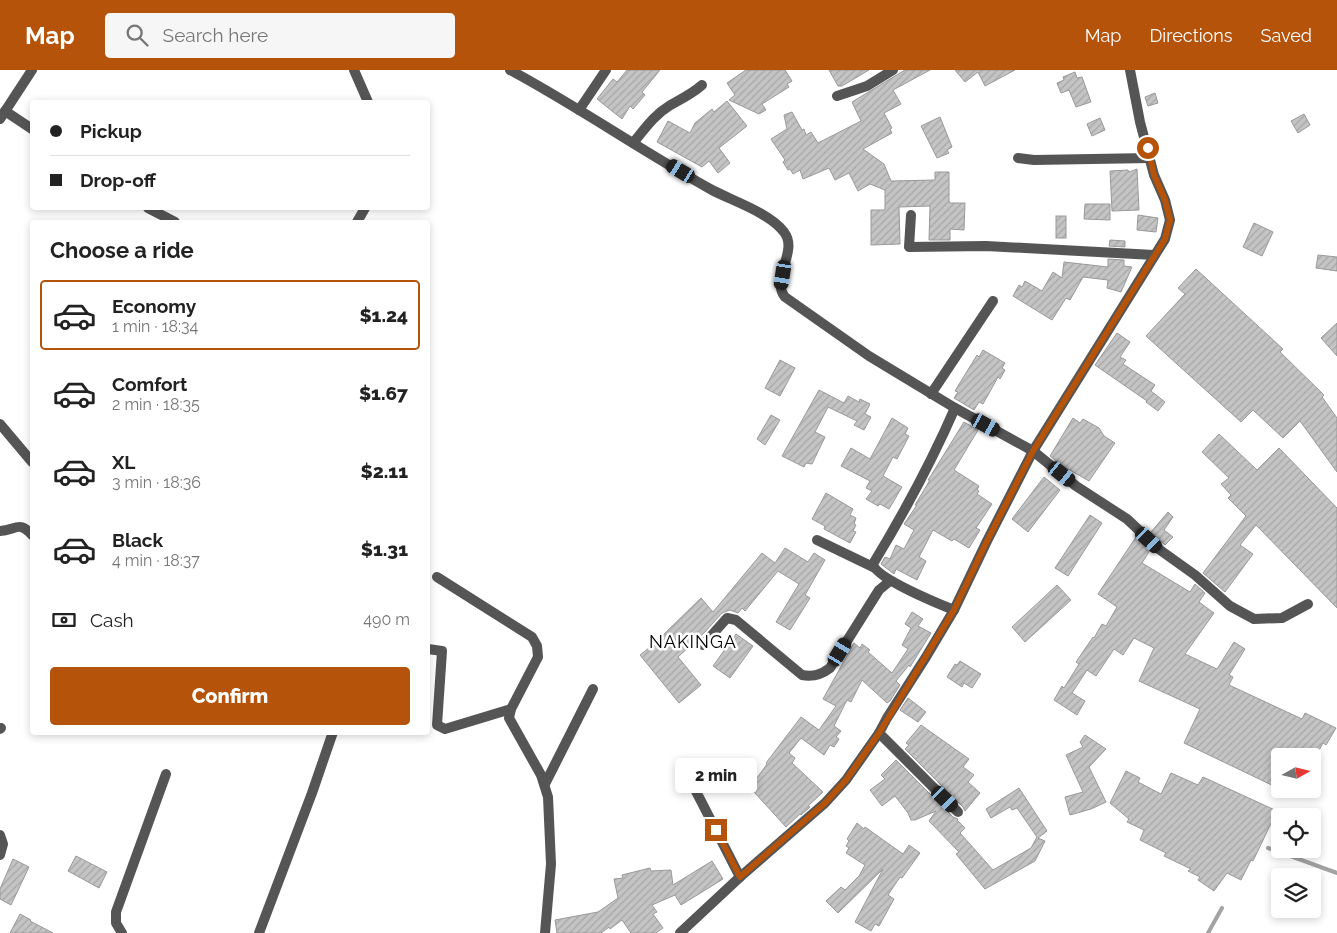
<!DOCTYPE html>
<html lang="en">
<head>
<meta charset="utf-8">
<style>
	body { margin:0; font-family:Raleway,sans-serif; background:#f6f6f6; color:#222; height:100vh; display:flex; flex-direction:column; font-size:19px; white-space:nowrap }
	* { box-sizing:border-box; margin:0 }
	p { font-size:16px; color:#767676 }
	.icon { flex:none; width:28px; height:28px; fill:none; stroke:currentColor; stroke-width:2; stroke-linecap:round; stroke-linejoin:round }
	.map { position:relative; flex:1; overflow:hidden }
	.drawer { position:absolute; left:30px; top:150px; width:400px; height:515px; display:flex; flex-direction:column; background:#fff; border-radius:5px; box-shadow:0 2px 8px #0003 }
	.drawer>* { flex:none }
	.hud { position:absolute; left:30px; top:30px; width:400px; height:110px; border-radius:5px; box-shadow:0 2px 8px #0003; display:grid; align-content:center; height:110px; padding:0 20px; background:#fff }
	.needle { width:32px; rotate:82deg }
	.tools { position:absolute; left:1271px; top:678px; display:grid; gap:10px }
	.tools a { display:grid; place-items:center; width:50px; height:50px; border-radius:5px; background:#fff; box-shadow:0 2px 8px #0003; font-size:25px }
	.end { position:absolute; width:22px; height:22px; margin:-11px; border:6px solid #b45309; background:#fff; box-shadow:0 0 0 2px #fff }
	.from { border-radius:50% }
	.bubble { position:absolute; height:35px; border-radius:5px; background:#fff; box-shadow:0 2px 8px #0003; font-size:16px; font-weight:800; line-height:35px; text-align:center }
	.car { position:absolute; width:15px; height:30px; margin:-15px -8px; border-radius:6px; box-shadow:0 0 4px 1px #0007; background:linear-gradient(#222 24%,#8ab4d8 0 40%,#222 0 76%,#8ab4d8 0 86%,#222 0) }
	.hud b { display:flex; align-items:center; gap:18px; height:48px; font-size:19px }
	.hud b+b { border-top:1px solid #e0e0e0 }
	.hud i { width:12px; height:12px; background:#222 }
	ul { padding:0; list-style:none }
	li { display:flex; align-items:center; gap:15px; height:70px; margin:0 10px 8px; padding:0 10px; border:2px solid transparent; border-radius:5px }
	li div { flex:1 }
	li b { display:block; font-size:19px }
	li em { font-style:normal; font-weight:800 }
	li.current { border-color:#b45309 }
	li>.icon { width:45px; height:45px; stroke-width:1.5 }
	h2 { padding:0 20px; font-size:22px; line-height:60px }
	.pay { display:flex; align-items:center; gap:12px; height:55px; padding:0 20px; font-size:19px }
	.pay p { margin-inline-start:auto }
	.action { display:flex; gap:10px; margin-top:auto; padding:10px 20px }
	.action a { flex:1; height:58px; border-radius:5px; background:#b45309; color:#fff; font-size:20px; font-weight:800; line-height:58px; text-align:center }
	header { display:flex; align-items:center; gap:30px; box-sizing:border-box; height:70px; padding:0 25px; background:#b45309; color:#fff }
	header strong { font-size:24px }
	nav { display:flex; gap:28px; margin-inline-start:auto; font-size:18px }
	.search { width:350px; height:45px; background:#f6f6f6; display:flex; align-items:center; gap:12px; box-sizing:border-box; padding:0 18px; border-radius:5px; color:#767676; font-size:19px }
	.map>svg:first-child { display:block }
</style>
</head>
<body>
<header>
<strong>Map</strong>
<div class="search"><svg class="icon" aria-label="search" viewBox="0 0 24 24"><circle cx="10" cy="10" r="6"/><path d="M15 15l6 6"/></svg>Search here</div>
<nav><a>Map</a><a>Directions</a><a>Saved</a></nav>
</header>
<div class="map">
<svg width="1337" height="863" viewBox="0 0 1337 863">
	<defs>
		<pattern id="building-hatch" width="6" height="6" patternUnits="userSpaceOnUse" patternTransform="scale(1.25)"><rect width="6" height="6" fill="#c4c4c4"/><path d="M-1 1l2-2M0 6l6-6M5 7l2-2" fill="none" stroke="#a7a7a7"/></pattern>
	</defs>
	<rect width="100%" height="100%" fill="#fff"/>
	<g fill="none" stroke-linecap="round" stroke-linejoin="round">
		<g stroke="#a3a3a3" stroke-width="4">
			<polyline points="1268,778 1337,803"/>
			<polyline points="1208,863 1222,838"/>
		</g>
	</g>
	<g fill="url(#building-hatch)" stroke="#999">
		<polygon points="627,0 660,0 642,22 645,25 633,39 630,36 622,49 597,29 613,9 617,12"/>
		<polygon points="746,0 785,0 792,11 787,14 789,17 762,34 766,40 759,44 729,30 735,25 727,13"/>
		<polygon points="829,0 869,0 842,16 838,16"/>
		<polygon points="905,0 930,0 893,20 901,34 884,43 892,58 890,59 892,63 863,79 884,94 891,111 935,110 935,102 949,102 949,131 950,133 965,133 964,160 950,159 950,170 929,170 930,136 899,137 900,174 871,175 871,140 885,140 885,120 870,114 858,121 849,103 835,110 829,98 803,109 800,100 793,104 790,99 788,100 783,92 785,90 771,69 787,59 784,45 792,42 802,60 804,59 806,65 811,62 818,73 861,51 852,32"/>
		<polygon points="955,0 1015,0 985,16 978,2 965,12"/>
		<polygon points="1075,2 1077,8 1082,7 1091,32 1076,37 1069,20 1061,23 1057,13 1064,10 1063,7"/>
		<polygon points="1155,23 1158,33 1148,36 1145,27"/>
		<polygon points="727,31 747,56 719,78 730,93 718,103 709,91 702,97 657,72 668,51 690,63 695,53 712,39 714,42"/>
		<polygon points="1304,44 1310,55 1298,63 1291,51"/>
		<polygon points="940,47 952,77 947,80 949,83 937,88 921,56"/>
		<polygon points="1100,48 1105,60 1092,66 1087,54"/>
		<polygon points="1137,99 1139,140 1112,141 1110,101 1128,100 1129,102"/>
		<polygon points="1085,134 1110,134 1110,150 1084,149"/>
		<polygon points="1138,145 1158,148 1156,162 1137,160"/>
		<rect x="1056" y="146" width="10" height="22"/>
		<polygon points="1254,153 1273,162 1262,186 1243,177"/>
		<polygon points="1110,170 1125,171 1125,177 1109,176"/>
		<polygon points="1318,185 1337,187 1337,201 1316,198"/>
		<polygon points="1108,189 1124,190 1124,196 1132,197 1121,222 1107,218 1108,210 1083,207 1070,230 1066,228 1052,250 1013,226 1019,215 1022,217 1025,211 1042,221 1053,202 1062,208 1064,192 1108,197"/>
		<polygon points="1196,199 1283,279 1280,282 1324,325 1322,327 1337,348 1337,402 1300,351 1283,368 1253,340 1241,352 1146,266 1185,224 1178,218"/>
		<polygon points="1337,253 1337,286 1321,268"/>
		<polygon points="1117,263 1130,272 1120,287 1126,290 1123,294 1155,315 1151,321 1165,332 1158,341 1146,332 1147,331 1095,295"/>
		<polygon points="983,280 1005,293 1002,298 1005,300 1000,309 998,307 983,334 979,332 974,340 954,328 958,322 955,321 977,285 979,287"/>
		<polygon points="780,290 795,298 780,326 765,318"/>
		<polygon points="819,320 844,333 848,326 859,332 860,329 870,334 865,344 871,347 864,360 854,355 857,351 828,337 815,362 825,367 812,394 806,393 804,397 782,386"/>
		<polygon points="771,345 780,350 765,375 757,369"/>
		<polygon points="892,348 908,358 905,364 909,366 897,389 893,387 883,406 902,417 889,439 880,434 878,436 866,429 872,421 866,418 870,411 841,396 851,378 870,389"/>
		<polygon points="1073,348 1080,353 1083,349 1099,358 1104,366 1115,373 1089,411 1061,395 1050,386"/>
		<polygon points="964,352 978,360 954,400 979,416 977,420 979,421 977,424 992,434 976,458 980,460 969,478 954,469 952,471 933,460 919,487 926,491 917,510 896,499 894,504 881,494 885,487 890,489 896,475 904,479 914,460 904,454 917,435 915,435 930,410 928,410 930,407"/>
		<polygon points="1219,364 1257,400 1279,378 1337,438 1337,538 1256,455 1240,475 1253,484 1225,522 1203,503 1246,446 1228,428 1231,425 1221,414 1229,408 1202,382"/>
		<polygon points="1044,407 1060,420 1028,462 1012,449"/>
		<polygon points="826,423 853,439 850,445 856,448 854,454 856,455 853,461 856,462 850,473 824,459 825,456 812,449"/>
		<polygon points="1168,442 1173,447 1164,460 1173,467 1165,475 1151,462"/>
		<polygon points="1090,445 1102,453 1068,506 1055,498"/>
		<polygon points="1136,467 1150,480 1142,493 1190,522 1195,514 1205,523 1199,532 1214,543 1185,584 1217,599 1234,572 1245,579 1229,605 1233,607 1229,615 1302,649 1305,643 1336,658 1326,675 1323,673 1316,686 1280,686 1280,719 1184,673 1200,639 1139,611 1154,578 1134,568 1123,585 1114,579 1096,606 1087,600 1072,623 1085,631 1077,645 1054,630 1062,616 1064,618 1079,594 1076,592 1093,567 1094,568 1102,554 1106,556 1117,537 1098,524"/>
		<polygon points="785,478 808,492 814,483 825,490 805,525 810,528 790,560 776,552 799,514 778,501 745,541 742,538 738,543 730,540 722,543 704,563 678,587 701,615 679,633 640,585 664,566 663,565 701,528 713,542 762,483 775,493"/>
		<polygon points="1057,515 1071,530 1025,572 1012,557"/>
		<polygon points="912,542 923,549 918,556 931,563 910,597 909,595 896,611 900,615 890,631 887,633 862,610 851,632 847,630 834,656 841,661 836,667 839,669 834,677 830,675 824,685 801,668 789,683 795,688 792,693 823,722 808,736 810,737 801,745 800,744 786,757 754,722 756,720 752,717 755,713 754,712 767,694 766,693 801,647 819,660 836,636 823,629 854,573 860,578 862,574 870,580 868,582 892,603 908,579 902,575 911,558 905,554"/>
		<polygon points="736,564 753,576 730,608 713,596"/>
		<polygon points="960,591 981,604 972,618 964,613 962,617 947,607 955,594 957,595"/>
		<polygon points="908,628 926,642 918,652 900,640"/>
		<polygon points="921,655 969,689 963,697 974,705 968,712 980,723 965,741 963,737 905,679 909,675 906,673"/>
		<polygon points="1085,665 1106,679 1089,697 1106,732 1091,739 1070,745 1065,727 1083,722 1066,685 1083,677 1080,672"/>
		<polygon points="896,690 953,747 958,749 957,750 965,758 960,763 993,800 1031,778 1037,767 1017,738 1012,740 1010,737 991,748 986,739 1019,718 1047,761 1038,768 1045,771 1035,791 985,819 956,784 959,782 929,751 936,741 915,750 911,750 908,743 895,726 882,736 870,720 885,709 881,705"/>
		<polygon points="1126,701 1140,708 1138,712 1161,724 1171,703 1198,715 1203,707 1277,741 1253,791 1251,790 1241,810 1227,803 1214,821 1198,810 1200,807 1188,801 1191,799 1164,786 1166,783 1140,770 1144,760 1127,752 1129,749 1110,733"/>
		<polygon points="857,753 864,759 865,757 903,784 909,775 920,783 902,808 900,807 888,825 894,829 879,856 875,854 871,861 855,852 883,799 838,843 826,831 841,817 845,820 859,806 865,795 846,783 849,778 846,776 849,771 847,769"/>
		<polygon points="76,786 107,802 99,818 68,801"/>
		<polygon points="13,789 29,797 11,835 0,829 0,819"/>
		<polygon points="712,791 723,809 681,835 675,825 652,835 657,842 653,844 663,858 656,863 631,863 622,850 610,859 609,857 601,863 557,863 555,850 598,842 618,828 614,809 623,808 622,805 650,798 651,801 671,800 673,815"/>
		<polygon points="20,844 31,850 30,851 53,863 10,863"/>
	</g>
	<g fill="none" stroke-linecap="round" stroke-linejoin="round">
		<g stroke="#555" stroke-width="10">
			<polyline points="354,0 368,32"/>
			<path d="M510,0C579,37 643,82 712,120C733,131 770,143 784,162C799,181 770,209 785,227L869,286L955,338L1033,381L1076,416L1127,449L1160,480L1195,505L1230,536L1254,549L1282,548L1308,534"/>
			<polyline points="837,26 867,16 893,0"/>
			<polyline points="579,40 606,0"/>
			<polyline points="5,41 32,59"/>
			<path d="M633,73C644,60 654,45 669,36C681,29 692,24 702,15"/>
			<polyline points="1018,88 1034,90 1150,88"/>
			<polyline points="148,138 175,152"/>
			<polyline points="911,145 909,177 986,176 1154,185"/>
			<polyline points="357,152 365,138"/>
			<polyline points="931,324 993,231"/>
			<polyline points="0,354 32,392"/>
			<path d="M0,461C16,460 19,450 32,465"/>
			<polyline points="817,470 873,497"/>
			<polyline points="437,507 532,567 537,576 538,587 511,639 509,648 541,705 548,727 551,794 545,863"/>
			<path d="M954,540C939,534 875,508 873,494C904,443 931,393 955,338"/>
			<path d="M703,575L727,548L736,550L802,605C813,607 821,605 830,598L879,520L890,511"/>
			<polyline points="428,579 442,581 437,655 445,659 511,639"/>
			<polyline points="0,659 1,658"/>
			<polyline points="879,663 958,742"/>
			<polyline points="683,696 740,807"/>
			<polyline points="545,714 593,619"/>
			<polyline points="0,765 3,774 0,785"/>
			<polyline points="122,863 116,853 116,842 166,704"/>
			<polyline points="259,863 312,723 333,662"/>
			<polyline points="680,863 740,807 825,733 846,710 879,663 887,648 926,587 954,540 987,471 1033,381 1165,169 1170,150 1165,130 1154,105 1140,52 1130,0"/>
		</g>
		<polyline stroke="#555" stroke-width="10" points="0,49 32,0"/>
	</g>
	<g fill="none" stroke-linecap="round" stroke-linejoin="round">
		<polyline stroke="#b45309" stroke-width="6" points="716,760 740,807 825,733 846,710 879,663 954,540 987,471 1033,381 1165,169 1170,150 1165,130 1154,105 1148,78"/>
	</g>
	<g text-anchor="middle" dominant-baseline="central" stroke-width="5" stroke-linejoin="round" paint-order="stroke">
		<g font-size="18" letter-spacing="1" fill="#000" stroke="#fff">
			<text x="693" y="571">NAKINGA</text>
		</g>
	</g>
</svg>
<div class="tools">
<a><svg class="needle" viewBox="-14 -14 28 28"><path d="M0-13l5 13h-10z" fill="#e53935"/><path d="M0 13l5-13h-10z" fill="#767676"/></svg></a>
<a><svg class="icon" aria-label="locate" viewBox="0 0 24 24"><circle cx="12" cy="12" r="6"/><path d="M12 2v4M12 18v4M2 12h4M18 12h4"/></svg></a>
<a><svg class="icon" aria-label="layers" viewBox="0 0 24 24"><path d="M12 4l9 5-9 5-9-5zM3 14l9 5 9-5"/></svg></a>
</div>
<i class="end from" style="left:1148px;top:78px"></i>
<i class="end" style="left:716px;top:760px"></i>
<div class="bubble" style="left:675px;top:688px;width:82px">2 min</div>
<i class="car" style="left:681px;top:101px;rotate:301deg"></i>
<i class="car" style="left:783px;top:205px;rotate:189deg"></i>
<i class="car" style="left:986px;top:355px;rotate:119deg"></i>
<i class="car" style="left:1062px;top:404px;rotate:129deg"></i>
<i class="car" style="left:1149px;top:470px;rotate:133deg"></i>
<i class="car" style="left:840px;top:582px;rotate:31deg"></i>
<i class="car" style="left:945px;top:729px;rotate:134deg"></i>
<div class="hud">
<b><i class="from"></i>Pickup</b>
<b><i></i>Drop-off</b>
</div>
<section class="drawer">
<h2>Choose a ride</h2>
<ul>
<li class="current"><svg class="icon" aria-label="car" viewBox="0 0 24 24"><path d="M5 17H2v-5l4-1 3-4h7l3 4 3 1v5h-3M9 17h6M6 11h13"/><circle cx="7" cy="17" r="2"/><circle cx="17" cy="17" r="2"/></svg><div><b>Economy</b><p>1 min · 18:34</p></div><em>$1.24</em></li>
<li><svg class="icon" aria-label="car" viewBox="0 0 24 24"><path d="M5 17H2v-5l4-1 3-4h7l3 4 3 1v5h-3M9 17h6M6 11h13"/><circle cx="7" cy="17" r="2"/><circle cx="17" cy="17" r="2"/></svg><div><b>Comfort</b><p>2 min · 18:35</p></div><em>$1.67</em></li>
<li><svg class="icon" aria-label="car" viewBox="0 0 24 24"><path d="M5 17H2v-5l4-1 3-4h7l3 4 3 1v5h-3M9 17h6M6 11h13"/><circle cx="7" cy="17" r="2"/><circle cx="17" cy="17" r="2"/></svg><div><b>XL</b><p>3 min · 18:36</p></div><em>$2.11</em></li>
<li><svg class="icon" aria-label="car" viewBox="0 0 24 24"><path d="M5 17H2v-5l4-1 3-4h7l3 4 3 1v5h-3M9 17h6M6 11h13"/><circle cx="7" cy="17" r="2"/><circle cx="17" cy="17" r="2"/></svg><div><b>Black</b><p>4 min · 18:37</p></div><em>$1.31</em></li>
</ul>
<div class="pay"><svg class="icon" aria-label="cash" viewBox="0 0 24 24"><path d="M3 7h18v10H3z"/><circle cx="12" cy="12" r="2"/></svg>Cash<p>490 m</p></div>
<div class="action"><a>Confirm</a></div>
</section>
</div>
</body>
</html>
